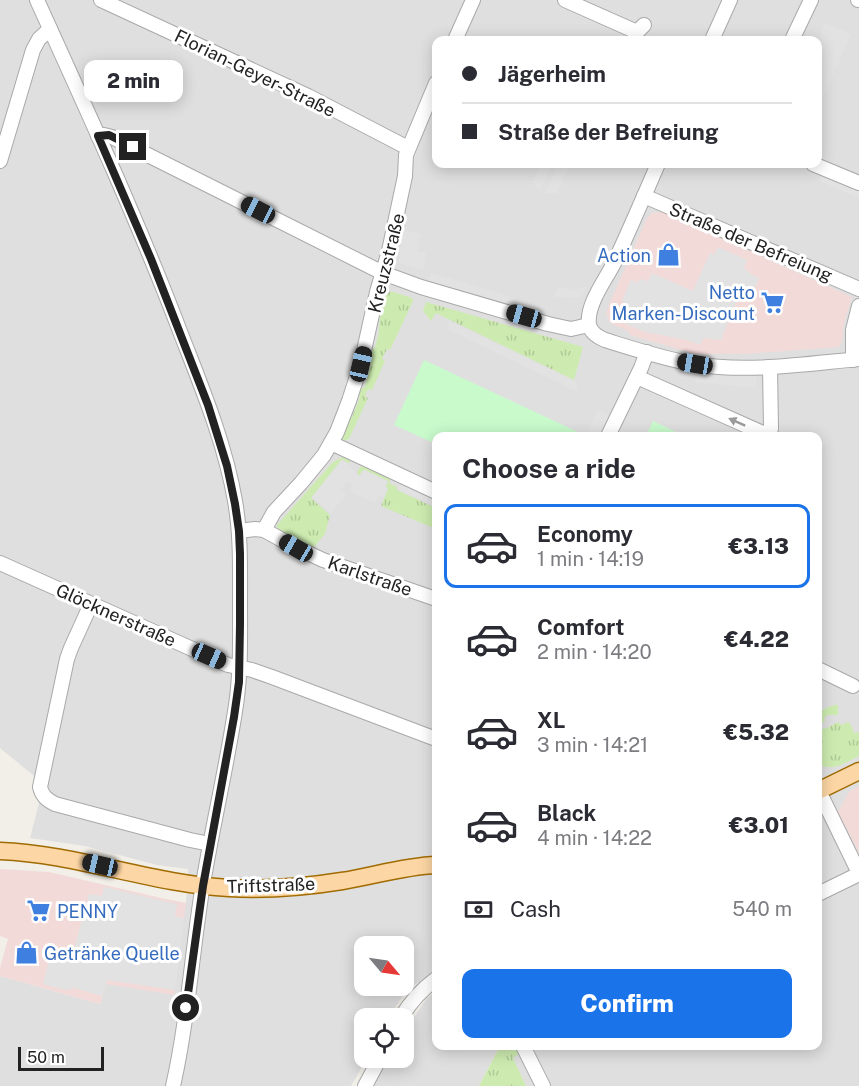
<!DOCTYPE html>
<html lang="en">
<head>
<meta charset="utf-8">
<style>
	body { margin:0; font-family:"Public Sans",sans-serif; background:#f2f2f3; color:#2b2b33; height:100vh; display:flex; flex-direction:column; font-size:22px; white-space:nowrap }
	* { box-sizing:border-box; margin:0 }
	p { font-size:20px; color:#7c7c81 }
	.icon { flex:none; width:33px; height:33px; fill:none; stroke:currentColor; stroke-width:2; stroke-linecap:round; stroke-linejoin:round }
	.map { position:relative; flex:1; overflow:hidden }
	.side { position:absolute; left:432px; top:432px; width:390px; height:618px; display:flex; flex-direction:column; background:#fff; border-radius:12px; box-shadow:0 3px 15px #0003 }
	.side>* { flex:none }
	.hud { position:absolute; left:432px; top:36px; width:390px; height:132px; border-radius:12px; box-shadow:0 3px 15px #0003; display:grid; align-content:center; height:132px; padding:0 30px; background:#fff }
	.needle { width:39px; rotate:119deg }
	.controls { position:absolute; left:354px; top:936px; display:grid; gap:12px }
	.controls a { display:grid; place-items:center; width:60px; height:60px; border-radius:12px; background:#fff; box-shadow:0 3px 15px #0003; font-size:30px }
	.scale { position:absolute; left:18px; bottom:15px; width:86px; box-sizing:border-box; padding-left:6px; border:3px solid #222; border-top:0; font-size:16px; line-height:21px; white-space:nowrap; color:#222; -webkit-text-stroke:4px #fff; paint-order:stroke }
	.end { position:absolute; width:27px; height:27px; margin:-14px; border:8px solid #222; background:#fff; box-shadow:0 0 0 3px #fff }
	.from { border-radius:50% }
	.bubble { position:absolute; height:42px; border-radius:12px; background:#fff; box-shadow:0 3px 15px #0003; font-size:20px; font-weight:800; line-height:42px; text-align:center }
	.car { position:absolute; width:18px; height:36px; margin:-18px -9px; border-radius:8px; box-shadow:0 0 4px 2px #0007; background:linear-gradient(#222 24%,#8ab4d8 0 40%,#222 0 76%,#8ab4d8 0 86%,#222 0) }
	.hud b { display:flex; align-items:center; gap:21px; height:57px; font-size:22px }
	.hud b+b { border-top:2px solid #e1e1e2 }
	.hud i { width:15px; height:15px; background:#2b2b33 }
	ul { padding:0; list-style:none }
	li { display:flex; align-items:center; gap:18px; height:84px; margin:0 12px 9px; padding:0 18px; border:3px solid transparent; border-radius:12px }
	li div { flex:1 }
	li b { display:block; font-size:22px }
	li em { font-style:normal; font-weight:800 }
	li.on { border-color:#1a73e8 }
	li>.icon { width:54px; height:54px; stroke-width:1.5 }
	h2 { padding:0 30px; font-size:27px; line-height:72px }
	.pay { display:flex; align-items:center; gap:15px; height:66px; padding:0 30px; font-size:22px }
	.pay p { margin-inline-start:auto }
	.button { display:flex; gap:12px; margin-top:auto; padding:12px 30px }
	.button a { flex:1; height:69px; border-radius:12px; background:#1a73e8; color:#fff; font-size:24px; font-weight:800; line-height:69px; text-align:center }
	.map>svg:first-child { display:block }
</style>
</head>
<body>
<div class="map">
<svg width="859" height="1086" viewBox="0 0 859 1086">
	<defs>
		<pattern id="grass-tufts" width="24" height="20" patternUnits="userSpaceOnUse" patternTransform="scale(1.5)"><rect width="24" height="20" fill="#cdebb0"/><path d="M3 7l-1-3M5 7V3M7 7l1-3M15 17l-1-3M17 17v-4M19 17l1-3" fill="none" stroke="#b0c997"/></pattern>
	</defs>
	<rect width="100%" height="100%" fill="#f2efe9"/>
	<path fill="#e0dfdf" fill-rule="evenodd" d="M0,0H859V1086H526L512,1057L519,1053L516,1046H818V436H436V1046H500L479,1086H373L389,1058H404V1033L426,999L435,992L424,979L409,988L387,1018H364V1058H367L351,1086H0V976L100,1004L106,984L186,903L188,869L157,865L85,846L30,838L44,784L0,748ZM436,40H818V164H436ZM364,946H404V986H364Z"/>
	<g fill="#f2dad9">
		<polygon points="660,212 668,214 852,297 844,323 842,342 839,347 745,354 695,354 630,335 628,331 610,323 606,313 610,302 647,218 652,213"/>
		<polygon points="859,786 859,853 838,812 849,792"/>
		<polygon points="0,869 49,872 161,898 186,903 174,995 106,984 100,1004 0,976 0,968 8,939 0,936"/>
	</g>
	<g fill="url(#grass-tufts)">
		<path d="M389,292H394L412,298L413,301L390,350L387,349L382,359L385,361L372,390L368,389L365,396L368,398L349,439L344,441L342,437L347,419L352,417L360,397L357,393L359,389L365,387L372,358L369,355L370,350L375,348C376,342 379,335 379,329C380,318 380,301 389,292Z"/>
		<polygon points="426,302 583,347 574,380 436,313 431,321 423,311"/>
		<polygon points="344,456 349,458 350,464 342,459 311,498 330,515 325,534 313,548 277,528 277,525 332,463"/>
		<path d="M365,465L391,477L389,483L397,487V490L436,508V529L381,506L388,489L386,487L388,481L365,470H363L359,476L358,475C356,470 361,466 365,465Z"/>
		<path d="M834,705H838V715H827L824,718L825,721L818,726L819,728C825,731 832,725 838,722L842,725L848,722L851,725L854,733L859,732V756C845,763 833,772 818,764V714L826,708Z"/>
		<polygon points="500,1046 516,1046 520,1053 513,1058 526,1086 479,1086"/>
	</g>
	<g fill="#c8facc">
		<polygon points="424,360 580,433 578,436 436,436 436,444 394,425"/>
		<polygon points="653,421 684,436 646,436"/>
	</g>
	<g fill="#e2e2e2">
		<polygon points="825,23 851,34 818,110 818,41"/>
		<polygon points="541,164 552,164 540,190 533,182"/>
		<polygon points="558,164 570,164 557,193 545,193"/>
		<polygon points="823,174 859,189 859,198 820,181"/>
		<polygon points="404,231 421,234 417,252 426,253 423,271 398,262"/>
		<polygon points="718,247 747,260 744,268 752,275 759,278 754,290 743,285 721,340 704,338 700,345 686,340 645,332 621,322 629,305 622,301 631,279 637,283 640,279 648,281 652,273 693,291 710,253 714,255"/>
		<polygon points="431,273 543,306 540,314 428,281"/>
		<polygon points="587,286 583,296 573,298 554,297 558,287 576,289"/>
		<polygon points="447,320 577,382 578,392 449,330"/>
		<polygon points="698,372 756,377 756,388 695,382"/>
		<polygon points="598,410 614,418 605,436 591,436 586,434"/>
		<polygon points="342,460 350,465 356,474 361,476 364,470 387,481 385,487 387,489 384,497 379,495 375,503 350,491 353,484 349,482 346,483 341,489 347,494 331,513 312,497"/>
		<polygon points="402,482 436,498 436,507 398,489"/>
		<polygon points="104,887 177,904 175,916 184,918 175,990 107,980 102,996 74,988 65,990 43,984 52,948 73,953 89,894 102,896"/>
	</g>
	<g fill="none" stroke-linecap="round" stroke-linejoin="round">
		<defs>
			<g id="minor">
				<path d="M37,0C87,110 138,221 181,334C202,388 225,443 235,501C241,535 240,569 240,603C240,637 241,671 236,705C227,765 213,824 203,884C192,951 188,1020 173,1086"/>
				<polyline points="101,0 308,96 408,148"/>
				<polyline points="565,0 637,32 644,25"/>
				<polyline points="858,0 859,0"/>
				<polyline points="455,40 473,0"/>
				<polyline points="712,40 730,0"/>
				<polyline points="792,40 811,0"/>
				<polyline points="98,136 104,135 112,137 383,273 421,287 548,324 571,329 589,325"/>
				<polyline points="0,161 33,50 39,39 50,29"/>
				<path d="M658,164C644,196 630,229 615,261C607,278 586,304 589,325C591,333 598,337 605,340C634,349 664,359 694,364C748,373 805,364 859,359"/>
				<polyline points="813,164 859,183"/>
				<polyline points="644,196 859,289"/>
				<polyline points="853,360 853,330 859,306"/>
				<polyline points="637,377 765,434 768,433 771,429 770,367"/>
				<polyline points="608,436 641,368 647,352"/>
				<polyline points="331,443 436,492"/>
				<polyline points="264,530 274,512 301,483 324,455 337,432 349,401 361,364 377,292 389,251 405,176 406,155 436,83"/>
				<polyline points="239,531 255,529 264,530 295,547 323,560 436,599"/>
				<polyline points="0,563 228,665 252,670 272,677 436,739"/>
				<path d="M91,604L71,648L67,659L40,787C42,796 47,800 55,804L190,840L210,844"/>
				<polyline points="818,669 853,686"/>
				<polyline points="818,789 859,873"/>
				<polyline points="818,894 859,874"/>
				<path d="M401,1018C410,1002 421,990 436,979"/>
				<polyline points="523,1046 543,1086"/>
				<polyline points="365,1086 380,1058"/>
			</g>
			<g id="major">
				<polyline points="818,791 859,771"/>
				<path d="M0,851C78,854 151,884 229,888C266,890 305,887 342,881C373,876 405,866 436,865"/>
			</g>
		</defs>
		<use href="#minor" stroke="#a9a9a9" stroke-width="16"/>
		<use href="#major" stroke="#a06b00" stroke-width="19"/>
		<use href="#minor" stroke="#fff" stroke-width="14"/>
		<use href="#major" stroke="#fcd6a4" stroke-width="16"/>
	</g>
	<defs><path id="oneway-solid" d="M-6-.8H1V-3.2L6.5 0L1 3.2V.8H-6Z" transform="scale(1.5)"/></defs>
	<use fill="#9c9c9c" href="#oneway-solid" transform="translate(737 422) rotate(-156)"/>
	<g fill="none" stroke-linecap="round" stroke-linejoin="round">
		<polyline stroke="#222" stroke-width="8" points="133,147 109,135 98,136 151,259 208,405 227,466 235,504 239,531 240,554 240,624 239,682 234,717 203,886 186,1008"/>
	</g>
	<defs>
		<symbol id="shop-bare" viewBox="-9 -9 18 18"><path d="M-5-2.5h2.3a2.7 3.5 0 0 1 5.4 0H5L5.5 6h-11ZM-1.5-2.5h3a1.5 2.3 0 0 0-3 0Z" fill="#3f7fe0" stroke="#fff" stroke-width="2.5" paint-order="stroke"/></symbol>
		<symbol id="supermarket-bare" viewBox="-9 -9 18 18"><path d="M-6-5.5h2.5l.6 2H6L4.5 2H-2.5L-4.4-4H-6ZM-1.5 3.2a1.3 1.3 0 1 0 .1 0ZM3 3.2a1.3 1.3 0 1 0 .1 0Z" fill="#3f7fe0" stroke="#fff" stroke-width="2.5" paint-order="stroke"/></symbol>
	</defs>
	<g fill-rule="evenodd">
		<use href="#shop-bare" x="652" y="238" width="33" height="33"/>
		<use href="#supermarket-bare" x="756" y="286" width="33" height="33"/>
		<use href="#supermarket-bare" x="22" y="894" width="33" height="33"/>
		<use href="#shop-bare" x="10" y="936" width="33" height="33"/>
	</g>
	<g text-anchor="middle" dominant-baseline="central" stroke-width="6" stroke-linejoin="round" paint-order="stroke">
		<g font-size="18" fill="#222" stroke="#fff">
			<text transform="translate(255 73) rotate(26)">Florian-Geyer-Straße</text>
			<text transform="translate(751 242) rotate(23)">Straße der Befreiung</text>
			<text transform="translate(386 263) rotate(-76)">Kreuzstraße</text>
			<text transform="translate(370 576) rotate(19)">Karlstraße</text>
			<text transform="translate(116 615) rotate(24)">Glöcknerstraße</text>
			<text transform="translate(271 885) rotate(-2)">Triftstraße</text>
		</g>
		<g font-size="18" fill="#366cbe" stroke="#fff" text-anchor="end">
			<text x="651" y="255">Action</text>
			<text x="755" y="292">Netto<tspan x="755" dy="21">Marken-Discount</tspan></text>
			<text x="57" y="911" text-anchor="start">PENNY</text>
			<text x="44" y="953" text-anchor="start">Getränke Quelle</text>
		</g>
	</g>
</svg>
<div class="controls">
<a><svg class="needle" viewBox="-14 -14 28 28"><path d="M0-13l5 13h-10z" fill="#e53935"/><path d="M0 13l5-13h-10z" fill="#7c7c81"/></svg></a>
<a><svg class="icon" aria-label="locate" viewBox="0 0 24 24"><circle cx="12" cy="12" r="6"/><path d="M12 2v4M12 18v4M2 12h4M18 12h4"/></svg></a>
</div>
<div class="scale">50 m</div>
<i class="end from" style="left:186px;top:1008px"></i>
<i class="end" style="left:133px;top:147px"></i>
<div class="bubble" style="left:84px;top:60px;width:99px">2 min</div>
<i class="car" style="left:258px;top:210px;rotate:297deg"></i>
<i class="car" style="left:524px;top:316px;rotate:286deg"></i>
<i class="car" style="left:361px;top:364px;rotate:13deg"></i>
<i class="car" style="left:695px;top:364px;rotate:280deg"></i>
<i class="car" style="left:296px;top:548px;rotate:300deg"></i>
<i class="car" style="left:209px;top:656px;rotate:114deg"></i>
<i class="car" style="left:100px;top:865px;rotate:283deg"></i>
<div class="hud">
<b><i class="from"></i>Jägerheim</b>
<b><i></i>Straße der Befreiung</b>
</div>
<section class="side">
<h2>Choose a ride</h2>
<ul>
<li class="on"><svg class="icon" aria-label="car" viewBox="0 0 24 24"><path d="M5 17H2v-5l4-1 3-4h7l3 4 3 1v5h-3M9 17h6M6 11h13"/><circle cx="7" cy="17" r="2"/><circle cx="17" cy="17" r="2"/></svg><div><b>Economy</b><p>1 min · 14:19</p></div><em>€3.13</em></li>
<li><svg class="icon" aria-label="car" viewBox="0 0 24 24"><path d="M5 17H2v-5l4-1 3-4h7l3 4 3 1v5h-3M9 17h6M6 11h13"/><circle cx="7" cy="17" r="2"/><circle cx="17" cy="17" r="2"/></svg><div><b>Comfort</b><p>2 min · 14:20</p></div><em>€4.22</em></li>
<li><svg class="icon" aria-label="car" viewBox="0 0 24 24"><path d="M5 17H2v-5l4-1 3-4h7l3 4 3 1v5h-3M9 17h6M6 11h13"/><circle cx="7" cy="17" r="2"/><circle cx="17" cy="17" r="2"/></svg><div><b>XL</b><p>3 min · 14:21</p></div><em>€5.32</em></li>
<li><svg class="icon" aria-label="car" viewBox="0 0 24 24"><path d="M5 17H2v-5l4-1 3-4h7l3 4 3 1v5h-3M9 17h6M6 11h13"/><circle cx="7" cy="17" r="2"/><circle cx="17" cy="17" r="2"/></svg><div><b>Black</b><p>4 min · 14:22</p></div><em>€3.01</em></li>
</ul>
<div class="pay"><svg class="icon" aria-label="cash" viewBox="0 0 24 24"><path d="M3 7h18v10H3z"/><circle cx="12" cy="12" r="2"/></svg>Cash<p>540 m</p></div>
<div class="button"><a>Confirm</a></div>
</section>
</div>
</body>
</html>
